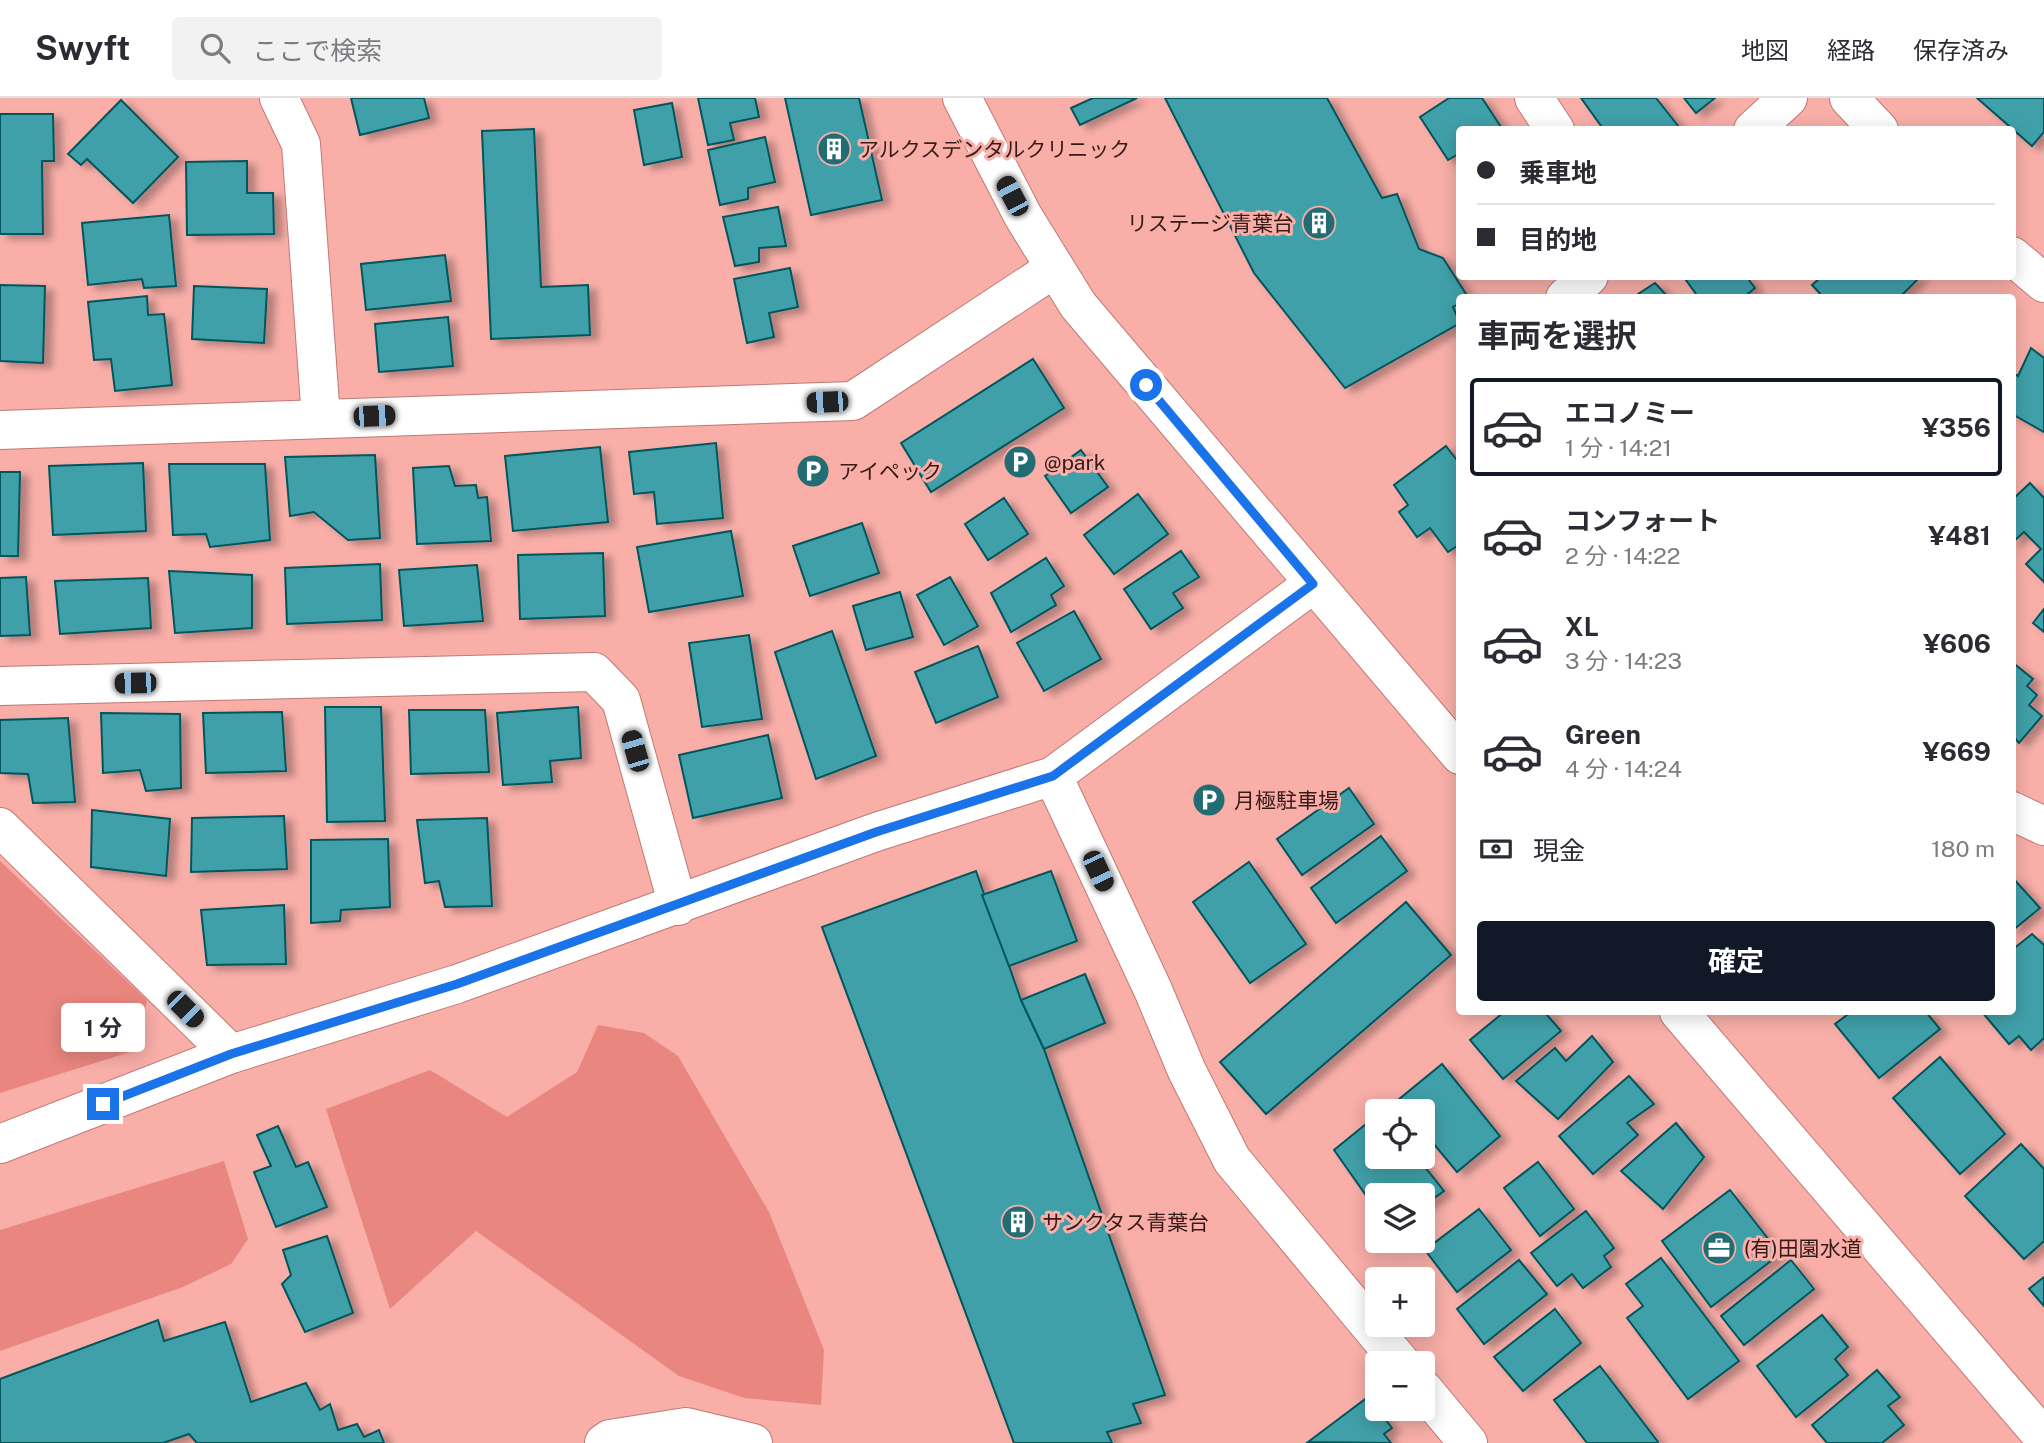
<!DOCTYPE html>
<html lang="ja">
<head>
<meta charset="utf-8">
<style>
	body { margin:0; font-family:"Public Sans","Noto Sans JP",sans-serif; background:#f2f2f3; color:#2b2b33; height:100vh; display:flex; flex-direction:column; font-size:26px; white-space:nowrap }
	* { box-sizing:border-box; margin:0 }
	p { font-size:23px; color:#7c7c81 }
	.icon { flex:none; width:38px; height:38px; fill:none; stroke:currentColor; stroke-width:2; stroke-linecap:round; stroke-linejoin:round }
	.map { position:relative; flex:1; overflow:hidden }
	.panel { position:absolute; left:1456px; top:196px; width:560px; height:721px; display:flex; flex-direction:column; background:#fff; border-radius:7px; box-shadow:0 4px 18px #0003 }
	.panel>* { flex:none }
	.hud { position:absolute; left:1456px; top:28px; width:560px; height:154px; border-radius:7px; box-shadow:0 4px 18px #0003; display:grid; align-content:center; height:154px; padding:0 21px; background:#fff }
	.buttons { position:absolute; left:1365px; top:1001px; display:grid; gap:14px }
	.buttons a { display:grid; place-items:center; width:70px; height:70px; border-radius:7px; background:#fff; box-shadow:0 4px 18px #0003; font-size:35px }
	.end { position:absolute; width:32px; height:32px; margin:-16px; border:9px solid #1a73e8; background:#fff; box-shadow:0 0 0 4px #fff }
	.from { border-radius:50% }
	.bubble { position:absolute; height:49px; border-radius:7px; background:#fff; box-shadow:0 4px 18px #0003; font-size:23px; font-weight:700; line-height:49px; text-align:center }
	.car { position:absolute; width:21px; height:42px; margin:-21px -10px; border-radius:9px; box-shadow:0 0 5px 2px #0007; background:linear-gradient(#222 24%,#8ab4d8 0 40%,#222 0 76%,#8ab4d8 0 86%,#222 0) }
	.hud b { display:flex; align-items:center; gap:24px; height:66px; font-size:26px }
	.hud b+b { border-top:2px solid #e1e1e2 }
	.hud i { width:18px; height:18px; background:#2b2b33 }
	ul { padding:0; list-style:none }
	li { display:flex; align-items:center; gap:21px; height:98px; margin:0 14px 10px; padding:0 7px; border:4px solid transparent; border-radius:7px }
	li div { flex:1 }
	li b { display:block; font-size:26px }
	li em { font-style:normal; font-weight:700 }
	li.active { border-color:#111827 }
	li>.icon { width:63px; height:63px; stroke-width:1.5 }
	h2 { padding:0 21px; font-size:32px; line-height:84px }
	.pay { display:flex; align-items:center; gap:18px; height:77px; padding:0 21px; font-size:26px }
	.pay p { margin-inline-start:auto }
	.button { display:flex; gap:14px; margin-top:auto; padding:14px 21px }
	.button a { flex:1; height:80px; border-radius:7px; background:#111827; color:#fff; font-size:28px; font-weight:700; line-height:80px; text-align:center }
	header { display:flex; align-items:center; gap:42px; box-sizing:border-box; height:98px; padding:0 35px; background:#fff; border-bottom:2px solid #e1e1e2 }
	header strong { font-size:33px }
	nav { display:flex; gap:38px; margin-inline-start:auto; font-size:24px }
	.search { width:490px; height:63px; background:#f2f2f3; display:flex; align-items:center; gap:18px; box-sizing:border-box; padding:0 24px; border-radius:7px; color:#7c7c81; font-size:26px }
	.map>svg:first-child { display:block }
</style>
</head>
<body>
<header>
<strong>Swyft</strong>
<div class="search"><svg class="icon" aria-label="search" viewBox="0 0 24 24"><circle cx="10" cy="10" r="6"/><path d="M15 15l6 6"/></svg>ここで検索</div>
<nav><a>地図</a><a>経路</a><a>保存済み</a></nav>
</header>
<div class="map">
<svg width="2044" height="1345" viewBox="0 0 2044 1345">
	<defs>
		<filter id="shadow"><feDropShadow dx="8" dy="4.5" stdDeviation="3.5" flood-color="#0004"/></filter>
	</defs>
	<rect width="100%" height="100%" fill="#f9aea8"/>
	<g fill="#ea8680">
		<polygon points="0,763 147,902 136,952 0,995"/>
		<polygon points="598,927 644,935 678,958 769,1114 824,1252 821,1307 744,1300 679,1278 476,1133 390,1211 326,1011 430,972 507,1019 577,974"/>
		<polygon points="224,1063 248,1141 231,1166 183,1189 0,1253 0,1132"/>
	</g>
	<g fill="#41a0a9" stroke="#00565c" stroke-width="2" filter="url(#shadow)">
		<polygon points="351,0 424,0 429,20 360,37"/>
		<polygon points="698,0 755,0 759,19 730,25 734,42 708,47"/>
		<polygon points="785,0 859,0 882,102 811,117"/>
		<polygon points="1093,0 1137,0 1080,27 1071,10"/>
		<polygon points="1165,0 1327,0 1382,100 1397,96 1419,151 1443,160 1468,199 1460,200 1460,205 1453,209 1460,225 1345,290 1254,175"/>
		<polygon points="1449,0 1482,0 1503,32 1460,32 1460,55 1448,62 1420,19"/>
		<polygon points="1581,0 1656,0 1679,29 1604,32"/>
		<polygon points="1684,0 1715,0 1696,15"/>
		<polygon points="1977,0 2044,0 2044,34 2032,48"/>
		<polygon points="121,2 178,59 133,105 87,61 81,67 68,56"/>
		<polygon points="672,5 682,59 644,67 634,12"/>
		<polygon points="0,16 53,16 54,63 42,63 43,136 0,136"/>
		<polygon points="534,31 541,189 588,187 590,237 491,241 482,33"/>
		<polygon points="765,39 775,84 748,90 748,101 720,107 708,52"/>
		<polygon points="247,63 247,95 273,95 274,136 187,137 186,64"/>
		<polygon points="778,109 786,148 759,150 759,164 735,168 723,119"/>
		<polygon points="169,117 176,188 144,190 142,181 88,187 82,125"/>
		<polygon points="445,157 451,203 366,212 361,166"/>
		<polygon points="790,170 798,209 769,215 774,239 747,245 734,181"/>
		<polygon points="1683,178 1746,178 1755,190 1743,200 1699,200"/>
		<polygon points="1822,178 1921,178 1899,200 1824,200 1812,187"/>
		<polygon points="1655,185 1669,200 1632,200"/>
		<polygon points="0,187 45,188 43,265 0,263"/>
		<polygon points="194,188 267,191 264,245 192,241"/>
		<polygon points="147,198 148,217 164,216 172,287 115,293 111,261 94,262 88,204"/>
		<polygon points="448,219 453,268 379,274 375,226"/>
		<polygon points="2031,250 2044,260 2044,334 2012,316 2012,274 2018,278"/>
		<polygon points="1033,261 1064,310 931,394 901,345"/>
		<polygon points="716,345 723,420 657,426 654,394 634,396 629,354"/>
		<polygon points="1446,348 1460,366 1460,446 1448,454 1430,430 1417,439 1399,414 1408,407 1394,387"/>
		<polygon points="600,349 608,424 513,433 505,358"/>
		<polygon points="1081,352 1108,389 1071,415 1045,378"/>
		<polygon points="375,357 380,440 348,442 314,414 290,418 285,359"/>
		<polygon points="143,365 146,433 53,437 49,368"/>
		<polygon points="169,366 265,366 270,442 210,449 206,436 173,437"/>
		<polygon points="449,368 455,388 476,387 478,400 487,399 491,443 417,446 413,370"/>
		<polygon points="0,374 20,374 18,458 0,458"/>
		<polygon points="2030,385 2044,400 2044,484 2026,466 2041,451 2024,434 2012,445 2012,402"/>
		<polygon points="1138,396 1168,436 1114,476 1084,437"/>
		<polygon points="1004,400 1028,436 988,462 965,426"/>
		<polygon points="862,425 879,475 810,498 793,448"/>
		<polygon points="731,433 743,498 649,514 637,449"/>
		<polygon points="1181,453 1199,479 1173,495 1183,510 1151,531 1124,491"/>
		<polygon points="603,455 605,518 520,521 518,457"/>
		<polygon points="1046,460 1064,488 1051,497 1056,507 1011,534 991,495"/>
		<polygon points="380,466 382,522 287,526 285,470"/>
		<polygon points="477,467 483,523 404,528 399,472"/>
		<polygon points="169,473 252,477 252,530 175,535"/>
		<polygon points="26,479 30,537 0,538 0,480"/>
		<polygon points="950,479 978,528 944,547 917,497"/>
		<polygon points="148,480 151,530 60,536 55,483"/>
		<polygon points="900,494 913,539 866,552 853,508"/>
		<polygon points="2044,511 2044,534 2033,525"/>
		<polygon points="1074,513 1101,561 1044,593 1017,545"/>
		<polygon points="832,533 876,658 816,681 775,554"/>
		<polygon points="749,537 762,621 702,629 689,545"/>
		<polygon points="978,548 998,599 936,625 915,574"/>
		<polygon points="2012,564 2033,581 2027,588 2037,597 2029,607 2042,618 2019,645 2012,637"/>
		<polygon points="325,609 381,609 385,723 327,724"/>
		<polygon points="578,609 581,660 550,663 552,684 503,687 497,615"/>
		<polygon points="409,612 485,612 489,674 411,676"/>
		<polygon points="282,614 286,673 206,675 203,615"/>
		<polygon points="101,615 180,616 181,690 146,693 140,672 103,675"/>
		<polygon points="68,620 75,704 33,705 28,676 0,675 0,622"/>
		<polygon points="768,637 782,700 693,720 679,657"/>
		<polygon points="1349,690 1374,726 1302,777 1277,741"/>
		<polygon points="92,712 170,721 166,778 91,769"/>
		<polygon points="284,718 287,771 191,774 192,720"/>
		<polygon points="487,720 492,808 445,809 439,783 425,785 417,722"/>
		<polygon points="1381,738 1407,773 1336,825 1311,790"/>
		<polygon points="388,741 390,809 341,812 340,823 311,825 311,742"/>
		<polygon points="1249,764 1306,846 1250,885 1193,804"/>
		<polygon points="976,773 1021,902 1044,951 1165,1297 1133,1306 1141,1325 1107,1334 1112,1345 1014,1345 822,829"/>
		<polygon points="1051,773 1077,843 1009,868 982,797"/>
		<polygon points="2012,779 2040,810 2012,833"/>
		<polygon points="1406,804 1451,857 1266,1016 1220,964"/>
		<polygon points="284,807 286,866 207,867 201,812"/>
		<polygon points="2032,836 2044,847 2044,940 2031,952 2019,938 2009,946 1982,914 2012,914 2012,852"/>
		<polygon points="1085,876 1105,925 1044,951 1021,902"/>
		<polygon points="1504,914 1552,914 1547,917 1561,933 1503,981 1470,942"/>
		<polygon points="1851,914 1926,914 1940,931 1879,980 1835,926"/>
		<polygon points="1592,938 1613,964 1558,1021 1516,983 1555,950 1566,963"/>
		<polygon points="1940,959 2005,1036 1960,1076 1893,1000"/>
		<polygon points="1442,966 1500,1038 1457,1074 1423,1033 1423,1013 1407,1013 1398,1002"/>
		<polygon points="1629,978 1654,1006 1627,1025 1638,1037 1593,1076 1559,1038"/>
		<polygon points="1377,1017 1377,1059 1417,1059 1444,1093 1423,1108 1423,1097 1377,1097 1377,1113 1334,1052"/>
		<polygon points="1676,1025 1704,1059 1663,1111 1621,1073"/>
		<polygon points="278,1028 296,1069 308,1064 327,1109 276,1129 254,1074 271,1068 257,1037"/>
		<polygon points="2021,1046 2044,1071 2044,1143 2024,1161 1965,1098"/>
		<polygon points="1538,1064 1574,1111 1540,1138 1504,1090"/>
		<polygon points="1730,1092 1780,1156 1711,1209 1662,1143"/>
		<polygon points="1479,1111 1511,1152 1457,1194 1425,1152"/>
		<polygon points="1586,1113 1614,1150 1604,1158 1611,1169 1583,1190 1572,1176 1557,1188 1531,1155"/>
		<polygon points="327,1138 353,1215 305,1234 282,1186 291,1177 283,1152"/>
		<polygon points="1661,1160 1739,1263 1688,1301 1627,1220 1643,1208 1626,1186"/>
		<polygon points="1519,1162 1547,1196 1484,1246 1457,1211"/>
		<polygon points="1791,1162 1814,1191 1744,1247 1721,1218"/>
		<polygon points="2044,1179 2044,1208 2029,1191"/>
		<polygon points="1555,1211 1581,1245 1523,1293 1494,1259"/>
		<polygon points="1822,1217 1848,1249 1835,1261 1848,1277 1796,1319 1757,1268"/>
		<polygon points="158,1222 164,1243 225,1224 251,1304 306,1285 320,1312 330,1306 338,1332 357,1326 364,1339 379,1332 384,1345 197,1345 189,1336 163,1345 0,1345 0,1281"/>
		<polygon points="1600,1268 1658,1344 1657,1345 1587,1345 1554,1302"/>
		<polygon points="1877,1272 1900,1299 1888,1308 1904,1327 1882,1345 1827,1345 1812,1327"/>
		<polygon points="1368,1299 1392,1330 1384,1336 1391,1345 1308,1344"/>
	</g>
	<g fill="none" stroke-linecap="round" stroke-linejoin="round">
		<defs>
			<g id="street">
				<polyline points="279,0 301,46 321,320"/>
				<polyline points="1534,0 1555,32"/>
				<polyline points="1849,0 1879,32"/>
				<polyline points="1753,32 1788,0"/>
				<polyline points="2012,158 2044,185"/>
				<polyline points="1565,200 1589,178"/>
				<polyline points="0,588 594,574 621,602 678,808"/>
				<polyline points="1053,678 1153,892 1187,973 1232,1062 1401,1265"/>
				<polyline points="2012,713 2044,728"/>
				<polyline points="0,729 231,956"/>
				<polyline points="1423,1291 1468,1345"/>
				<polyline points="604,1345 610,1341 686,1329 753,1345"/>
			</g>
			<g id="secondary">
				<polyline points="962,0 1023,118 1078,207 1460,657"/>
				<polyline points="0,332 853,303 1055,170"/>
				<polyline points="1679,914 2044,1340"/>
				<polyline points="0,1046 231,956 457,886 876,734 1053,678 1313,486"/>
			</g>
		</defs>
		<use href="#street" stroke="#bf7974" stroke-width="40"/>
		<use href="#secondary" stroke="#bf7974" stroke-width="40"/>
		<use href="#street" stroke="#fff" stroke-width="38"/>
		<use href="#secondary" stroke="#fff" stroke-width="38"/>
	</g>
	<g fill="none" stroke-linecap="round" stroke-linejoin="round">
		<polyline stroke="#1a73e8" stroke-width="9" points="103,1006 231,956 457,886 876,734 1053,678 1313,486 1146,287"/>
	</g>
	<defs>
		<symbol id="building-disc" viewBox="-11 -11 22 22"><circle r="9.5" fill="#226d74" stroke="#f9aea8"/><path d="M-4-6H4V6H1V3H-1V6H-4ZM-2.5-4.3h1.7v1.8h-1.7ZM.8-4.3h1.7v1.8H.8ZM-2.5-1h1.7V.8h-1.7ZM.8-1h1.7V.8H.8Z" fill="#fff"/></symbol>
		<symbol id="parking-disc" viewBox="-11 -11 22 22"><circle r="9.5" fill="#226d74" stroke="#f9aea8"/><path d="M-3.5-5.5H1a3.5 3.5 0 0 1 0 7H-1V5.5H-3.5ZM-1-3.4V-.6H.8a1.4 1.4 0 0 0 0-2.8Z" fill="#fff"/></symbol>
		<symbol id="office-disc" viewBox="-11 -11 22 22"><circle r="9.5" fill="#226d74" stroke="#f9aea8"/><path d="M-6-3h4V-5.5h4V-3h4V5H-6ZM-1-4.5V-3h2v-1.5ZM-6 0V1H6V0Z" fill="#fff"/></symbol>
	</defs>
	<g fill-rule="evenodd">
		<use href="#building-disc" x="815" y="32" width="38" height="38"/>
		<use href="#building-disc" x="1300" y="106" width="38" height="38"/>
		<use href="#parking-disc" x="1001" y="345" width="38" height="38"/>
		<use href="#parking-disc" x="794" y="354" width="38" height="38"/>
		<use href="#parking-disc" x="1190" y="683" width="38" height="38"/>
		<use href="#building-disc" x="999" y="1105" width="38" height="38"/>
		<use href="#office-disc" x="1700" y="1131" width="38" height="38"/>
	</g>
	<g text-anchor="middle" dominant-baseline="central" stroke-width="6" stroke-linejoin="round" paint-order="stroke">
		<g font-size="21" fill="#371b19" stroke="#f9aea8" text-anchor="start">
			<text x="858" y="51">アルクスデンタルクリニック</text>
			<text x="1294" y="125" text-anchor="end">リステージ青葉台</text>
			<text x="1044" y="364">@park</text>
			<text x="838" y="373">アイペック</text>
			<text x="1234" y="702">月極駐車場</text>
			<text x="1042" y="1124">サンクタス青葉台</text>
			<text x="1744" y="1150">(有)田園水道</text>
		</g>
	</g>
</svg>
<div class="buttons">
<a><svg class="icon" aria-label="locate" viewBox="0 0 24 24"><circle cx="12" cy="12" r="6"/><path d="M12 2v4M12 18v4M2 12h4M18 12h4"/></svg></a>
<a><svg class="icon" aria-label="layers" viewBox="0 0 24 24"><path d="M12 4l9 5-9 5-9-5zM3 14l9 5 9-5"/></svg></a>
<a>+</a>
<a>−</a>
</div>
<i class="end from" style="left:1146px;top:287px"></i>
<i class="end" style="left:103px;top:1006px"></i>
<div class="bubble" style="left:61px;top:905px;width:84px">1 分</div>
<i class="car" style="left:1012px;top:98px;rotate:332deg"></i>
<i class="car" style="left:827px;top:304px;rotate:268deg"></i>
<i class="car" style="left:374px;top:318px;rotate:88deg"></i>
<i class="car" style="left:135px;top:585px;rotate:269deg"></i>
<i class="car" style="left:635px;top:653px;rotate:344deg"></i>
<i class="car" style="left:1098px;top:773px;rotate:155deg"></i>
<i class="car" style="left:185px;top:911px;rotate:135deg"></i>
<div class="hud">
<b><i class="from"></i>乗車地</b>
<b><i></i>目的地</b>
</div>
<section class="panel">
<h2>車両を選択</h2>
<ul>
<li class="active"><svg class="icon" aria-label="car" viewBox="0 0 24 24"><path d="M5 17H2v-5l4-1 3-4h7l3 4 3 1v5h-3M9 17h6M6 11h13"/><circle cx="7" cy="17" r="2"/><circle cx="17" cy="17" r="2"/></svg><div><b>エコノミー</b><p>1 分 · 14:21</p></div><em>¥356</em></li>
<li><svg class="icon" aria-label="car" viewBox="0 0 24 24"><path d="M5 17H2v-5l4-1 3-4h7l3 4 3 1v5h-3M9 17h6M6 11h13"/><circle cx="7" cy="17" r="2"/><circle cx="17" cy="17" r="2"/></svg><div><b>コンフォート</b><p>2 分 · 14:22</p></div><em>¥481</em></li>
<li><svg class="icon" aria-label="car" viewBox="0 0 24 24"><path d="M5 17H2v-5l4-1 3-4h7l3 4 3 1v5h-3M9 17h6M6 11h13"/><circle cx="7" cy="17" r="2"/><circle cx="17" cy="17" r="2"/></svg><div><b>XL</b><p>3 分 · 14:23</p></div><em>¥606</em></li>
<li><svg class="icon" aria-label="car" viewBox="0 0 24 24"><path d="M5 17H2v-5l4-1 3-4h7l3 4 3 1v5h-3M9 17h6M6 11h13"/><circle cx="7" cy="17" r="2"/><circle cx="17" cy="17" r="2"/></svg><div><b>Green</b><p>4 分 · 14:24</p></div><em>¥669</em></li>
</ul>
<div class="pay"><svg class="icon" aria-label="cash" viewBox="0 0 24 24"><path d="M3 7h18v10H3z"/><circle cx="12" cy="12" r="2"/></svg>現金<p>180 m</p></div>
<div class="button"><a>確定</a></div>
</section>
</div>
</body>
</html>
